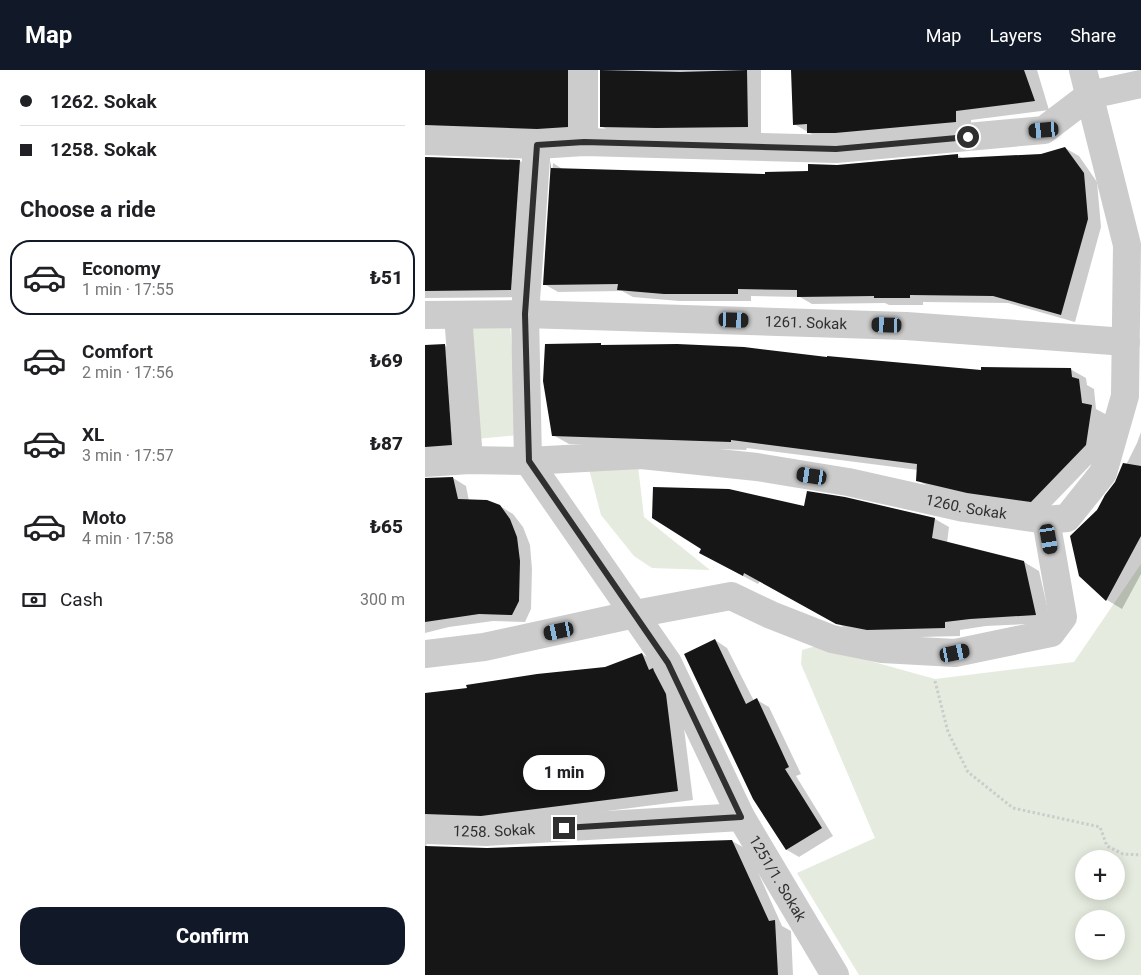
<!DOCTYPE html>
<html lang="en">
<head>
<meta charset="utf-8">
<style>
	body { margin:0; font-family:Roboto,sans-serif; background:#f2f2f2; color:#202124; height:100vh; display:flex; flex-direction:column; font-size:19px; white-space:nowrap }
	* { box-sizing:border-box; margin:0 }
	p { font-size:16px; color:#757577 }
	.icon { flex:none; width:28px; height:28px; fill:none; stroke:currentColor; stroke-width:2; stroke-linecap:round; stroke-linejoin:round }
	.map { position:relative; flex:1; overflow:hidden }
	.sheet { display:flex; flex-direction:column; background:#fff; width:425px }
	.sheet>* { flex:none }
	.banner { display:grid; align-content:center; height:110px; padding:0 20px; background:#fff }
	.controls { position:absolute; left:650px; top:780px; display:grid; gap:10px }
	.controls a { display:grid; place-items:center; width:50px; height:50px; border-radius:50%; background:#fff; box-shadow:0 2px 12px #0003; font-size:25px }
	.end { position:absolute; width:22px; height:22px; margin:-11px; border:6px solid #2f2f2f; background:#fff; box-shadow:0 0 0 2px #fff }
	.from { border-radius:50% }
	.bubble { position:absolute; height:35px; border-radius:18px; background:#fff; box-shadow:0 2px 12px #0003; font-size:16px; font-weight:800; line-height:35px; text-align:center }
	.car { position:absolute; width:15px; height:30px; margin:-15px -8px; border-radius:6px; box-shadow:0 0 4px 1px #0007; background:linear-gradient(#222 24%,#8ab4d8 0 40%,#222 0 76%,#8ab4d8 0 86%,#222 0) }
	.banner b { display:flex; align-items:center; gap:18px; height:48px; font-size:19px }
	.banner b+b { border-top:1px solid #e0e0e0 }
	.banner i { width:12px; height:12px; background:#202124 }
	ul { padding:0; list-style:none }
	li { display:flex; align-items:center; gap:15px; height:75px; margin:0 10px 8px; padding:0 10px; border:2px solid transparent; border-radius:20px }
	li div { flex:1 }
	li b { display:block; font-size:19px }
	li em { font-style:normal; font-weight:800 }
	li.selected { border-color:#111827 }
	li>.icon { width:45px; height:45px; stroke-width:1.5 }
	h2 { padding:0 20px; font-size:22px; line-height:60px }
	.pay { display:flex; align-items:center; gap:12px; height:55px; padding:0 20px; font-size:19px }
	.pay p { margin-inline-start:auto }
	.button { display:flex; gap:10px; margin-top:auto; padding:10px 20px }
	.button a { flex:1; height:58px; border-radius:20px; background:#111827; color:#fff; font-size:20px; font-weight:800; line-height:58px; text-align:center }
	header { display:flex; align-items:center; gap:30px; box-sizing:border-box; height:70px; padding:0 25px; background:#111827; color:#fff }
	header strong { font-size:24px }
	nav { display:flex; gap:28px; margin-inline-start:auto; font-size:18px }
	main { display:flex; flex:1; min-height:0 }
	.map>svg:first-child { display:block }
</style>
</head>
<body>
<header>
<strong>Map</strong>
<nav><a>Map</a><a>Layers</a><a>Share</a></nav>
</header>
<main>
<section class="sheet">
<div class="banner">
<b><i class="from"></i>1262. Sokak</b>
<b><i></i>1258. Sokak</b>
</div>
<h2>Choose a ride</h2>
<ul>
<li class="selected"><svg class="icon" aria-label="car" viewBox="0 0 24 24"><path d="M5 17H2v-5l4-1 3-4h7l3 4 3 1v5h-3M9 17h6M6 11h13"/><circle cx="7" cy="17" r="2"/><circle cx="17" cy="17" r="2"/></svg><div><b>Economy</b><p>1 min · 17:55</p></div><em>₺51</em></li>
<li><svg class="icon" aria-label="car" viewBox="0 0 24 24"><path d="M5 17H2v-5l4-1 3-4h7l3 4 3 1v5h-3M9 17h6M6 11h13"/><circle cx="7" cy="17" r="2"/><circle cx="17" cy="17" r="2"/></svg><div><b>Comfort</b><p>2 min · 17:56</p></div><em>₺69</em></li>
<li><svg class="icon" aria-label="car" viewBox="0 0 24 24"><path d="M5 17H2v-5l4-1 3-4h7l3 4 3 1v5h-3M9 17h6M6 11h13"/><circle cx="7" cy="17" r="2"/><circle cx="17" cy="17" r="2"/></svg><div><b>XL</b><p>3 min · 17:57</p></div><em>₺87</em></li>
<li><svg class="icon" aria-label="car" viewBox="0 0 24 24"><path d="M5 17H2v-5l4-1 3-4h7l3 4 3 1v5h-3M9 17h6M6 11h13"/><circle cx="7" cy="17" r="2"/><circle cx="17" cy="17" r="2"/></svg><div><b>Moto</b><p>4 min · 17:58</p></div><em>₺65</em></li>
</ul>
<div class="pay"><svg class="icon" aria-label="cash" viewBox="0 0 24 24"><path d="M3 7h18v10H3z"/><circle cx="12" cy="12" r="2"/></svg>Cash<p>300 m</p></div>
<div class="button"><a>Confirm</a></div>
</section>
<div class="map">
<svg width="716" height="905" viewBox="0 0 716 905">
	<rect width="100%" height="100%" fill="#fff"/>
	<g fill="#e5ebde" fill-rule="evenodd">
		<polygon points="85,255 94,365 52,369 43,258"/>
		<polygon points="213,396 219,447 285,500 227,498 209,486 176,445 164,399"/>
		<path d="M716,494V905H434L372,803L450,768L376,594L377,580L391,576L510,609L649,592ZM659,789H691V821H659ZM659,849H691V881H659Z"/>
	</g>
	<g fill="#0003">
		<polygon points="0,0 159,0 157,65 0,72"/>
		<polygon points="176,0 336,0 336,64 190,64 176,56"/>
		<polygon points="368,0 612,0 624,40 546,50 547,61 399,71 369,54"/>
		<polygon points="640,78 654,86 672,112 676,157 650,252 583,233 498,232 498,235 464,235 460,233 387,234 375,227 326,226 326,231 254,231 208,227 197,221 133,222 119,214 128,93 139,100 341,106 384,102 412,96 532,85 539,89 616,86"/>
		<polygon points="0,87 95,91 109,99 100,227 0,228"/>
		<polygon points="175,274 179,277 403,289 557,301 645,299 661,308 662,315 669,319 671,339 682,345 676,384 622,440 508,419 492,410 493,400 322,378 321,380 144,374 128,365"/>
		<polygon points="19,275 32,283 40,382 0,392 0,276"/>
		<polygon points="716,362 716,504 697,539 682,530 655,505 673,440 692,413 712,373"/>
		<polygon points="28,408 41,416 44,431 75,436 88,444 98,457 105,475 107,499 106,539 100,552 68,551 24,557 0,563 0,410"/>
		<polygon points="380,437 510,449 524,457 522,473 599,492 614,501 626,553 561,556 535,560 535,566 458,568 428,562 335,511 333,514 290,491"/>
		<polygon points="290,570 302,578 329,631 332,630 344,637 376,704 371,706 408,766 374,787 362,780 329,728"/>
		<polygon points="217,584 233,593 256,634 268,730 73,755 0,768 0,625 181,599"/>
		<polygon points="0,769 2,777 60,779 307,771 323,780 357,856 366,861 368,905 0,905"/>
	</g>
	<g fill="#161616">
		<polygon points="0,0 143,0 143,57 112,59 0,55"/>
		<polygon points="175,0 255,2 322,0 323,57 231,58 175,57"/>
		<polygon points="366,0 599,0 610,31 531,41 531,52 410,63 382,63 382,54 368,55"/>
		<polygon points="640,77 659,103 663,149 636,245 568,226 485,225 485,228 449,228 449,226 372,227 372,220 313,219 313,224 239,224 192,220 193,214 118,215 126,91 126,98 340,104 340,102 383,101 383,94 412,95 533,84 533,88 616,84"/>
		<polygon points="0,87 95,90 86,220 0,221"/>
		<polygon points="176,273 176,275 252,274 319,277 402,287 402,286 556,300 556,297 646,298 647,307 654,309 657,333 667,335 661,375 606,432 542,423 491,411 492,394 306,370 306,372 127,366 118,311 120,274"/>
		<polygon points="20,274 27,375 0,377 0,275"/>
		<polygon points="698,393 716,396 716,466 681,531 654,506 645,466 672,440 680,425 690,412"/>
		<polygon points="28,407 33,429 62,430 75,435 85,449 92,467 95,491 94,531 87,545 54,544 0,552 0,408"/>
		<polygon points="228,417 304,419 379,436 382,421 420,427 510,448 507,468 599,491 611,545 545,549 520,552 520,558 442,560 411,554 319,503 318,506 274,483 276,479 227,448"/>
		<polygon points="290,569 321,634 332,628 364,697 360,699 397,758 361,780 328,729 259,584"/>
		<polygon points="217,583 224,600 228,598 229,601 241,624 253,721 56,746 0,744 0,623 42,618 41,615 112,604 180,597"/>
		<polygon points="307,770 344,851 350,850 353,905 0,905 0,776 62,778"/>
	</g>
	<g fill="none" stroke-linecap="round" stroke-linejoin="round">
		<polyline stroke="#ccc" stroke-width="3" stroke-dasharray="2.5 2.5" stroke-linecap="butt" points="510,611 523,662 543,702 588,738 675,757 682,776 698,784 716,785"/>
		<g stroke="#ccc" stroke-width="28">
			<polyline points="0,71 112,75 159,72 411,79 619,60 665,25 716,14"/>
			<polyline points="159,72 159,0"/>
			<path id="s1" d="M112,75L100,244L103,391L243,593L316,747L410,905"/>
			<path id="s2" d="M0,245L100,244L481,256L701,272"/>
			<polyline points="33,245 44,390"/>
			<path id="s3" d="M0,393L44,390L103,391L216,385L332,397L423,412L539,438L621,450L642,448L678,403L700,326L702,175L658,0"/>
			<polyline points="0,584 59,577 210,544 306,526 346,545 407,569 457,579 530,583 626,563 638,547 621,450"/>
			<path id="s4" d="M0,760L61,762L316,747"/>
		</g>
	</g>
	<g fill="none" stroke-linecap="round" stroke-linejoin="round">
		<polyline stroke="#2f2f2f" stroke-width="6" points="139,758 316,747 243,593 104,391 100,244 112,75 159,72 411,79 543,67"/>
	</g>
	<g text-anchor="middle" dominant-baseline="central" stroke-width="5" stroke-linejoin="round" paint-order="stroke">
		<g font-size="15" fill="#2f2f2f" stroke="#fff">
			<text stroke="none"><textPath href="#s2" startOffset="381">1261. Sokak</textPath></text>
			<text stroke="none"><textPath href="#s3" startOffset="546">1260. Sokak</textPath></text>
			<text stroke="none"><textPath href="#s4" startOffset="69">1258. Sokak</textPath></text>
			<text stroke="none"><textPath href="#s1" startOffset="804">1251/1. Sokak</textPath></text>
		</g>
	</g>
</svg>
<div class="controls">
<a>+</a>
<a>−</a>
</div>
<i class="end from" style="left:543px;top:67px"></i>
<i class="end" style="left:139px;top:758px"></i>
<div class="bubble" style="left:98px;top:685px;width:82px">1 min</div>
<i class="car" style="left:619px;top:60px;rotate:265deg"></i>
<i class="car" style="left:309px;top:250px;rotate:92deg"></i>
<i class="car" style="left:462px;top:255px;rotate:272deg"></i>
<i class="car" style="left:387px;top:406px;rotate:279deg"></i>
<i class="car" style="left:624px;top:469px;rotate:170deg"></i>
<i class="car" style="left:134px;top:561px;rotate:258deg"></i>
<i class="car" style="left:530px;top:583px;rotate:78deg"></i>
</div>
</main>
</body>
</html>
